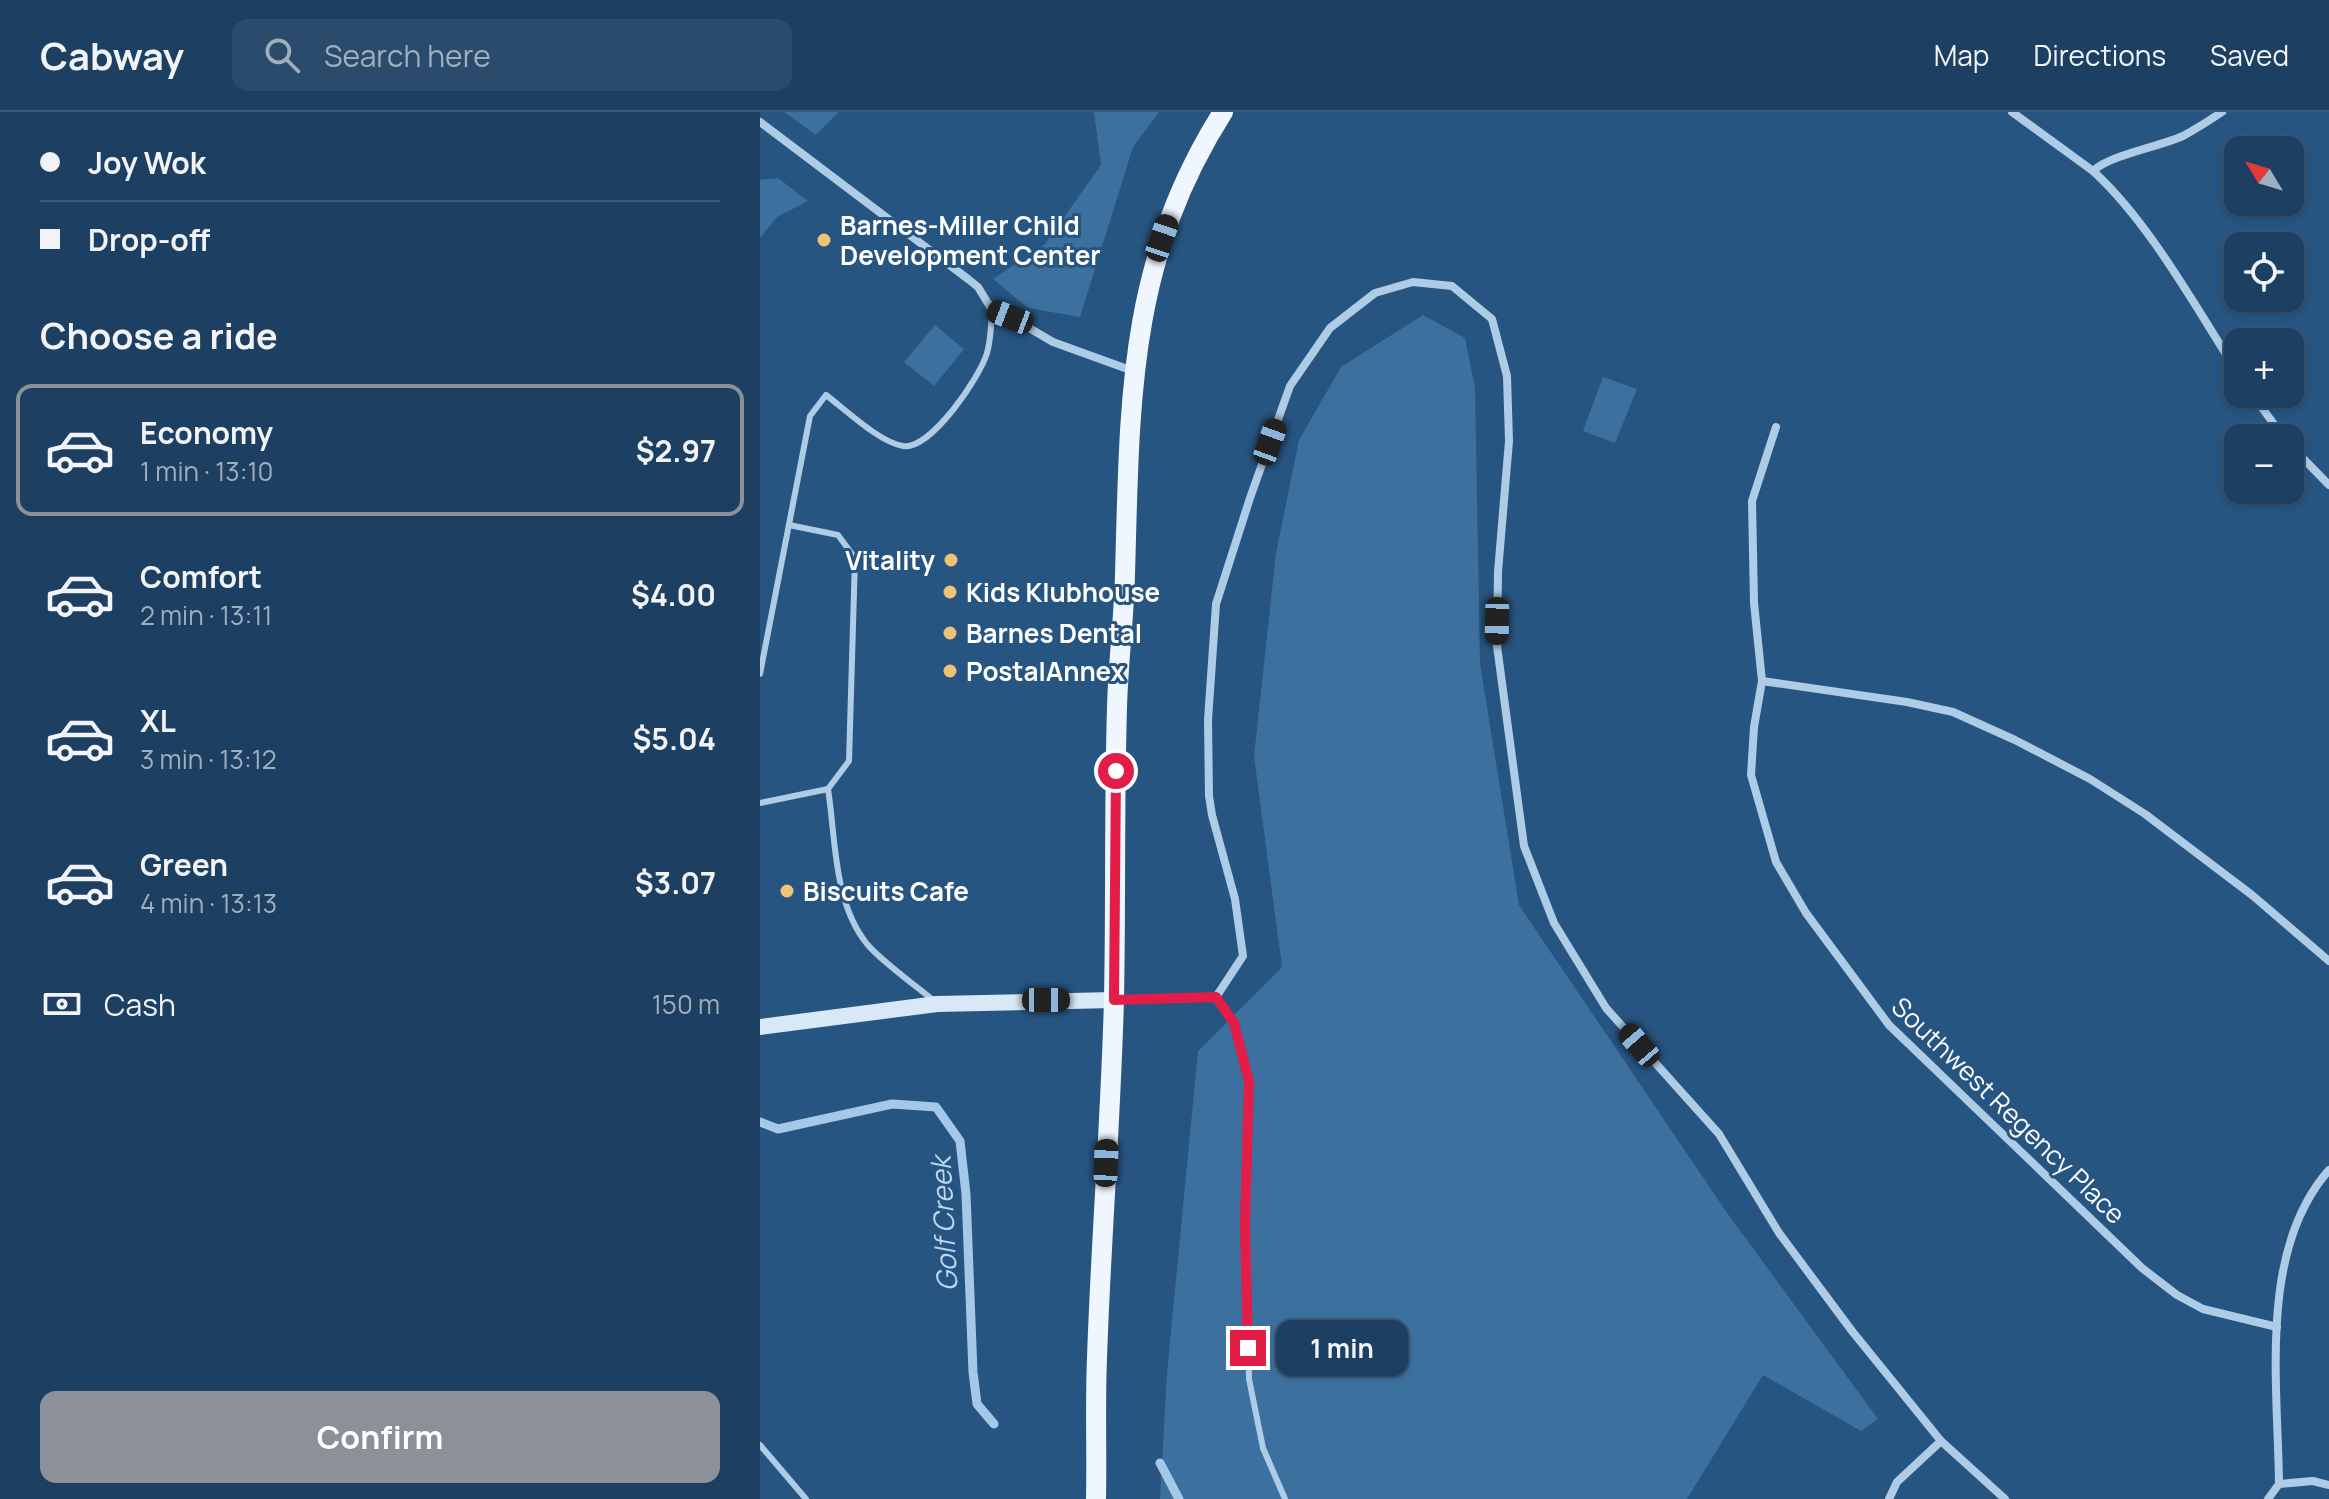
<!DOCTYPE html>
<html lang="en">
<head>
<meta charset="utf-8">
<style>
	body { margin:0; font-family:Manrope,sans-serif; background:#2a4b6b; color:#f1f3f6; height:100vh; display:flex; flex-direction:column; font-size:30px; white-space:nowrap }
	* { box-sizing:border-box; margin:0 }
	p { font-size:26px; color:#a0afbe }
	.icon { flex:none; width:44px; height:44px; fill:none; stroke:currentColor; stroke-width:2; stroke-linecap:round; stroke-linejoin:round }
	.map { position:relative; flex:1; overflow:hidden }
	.side { display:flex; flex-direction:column; background:#1d4062; width:760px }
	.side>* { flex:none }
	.hud { display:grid; align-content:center; height:176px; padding:0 40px; background:#1d4062 }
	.needle { width:52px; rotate:308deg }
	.tools { position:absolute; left:1464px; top:24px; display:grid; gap:16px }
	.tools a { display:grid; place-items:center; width:80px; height:80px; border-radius:16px; background:#1d4062; box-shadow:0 2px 6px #0004,0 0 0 2px #3b5977; font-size:40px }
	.end { position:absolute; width:36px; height:36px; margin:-18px; border:10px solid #e11d48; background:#fff; box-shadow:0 0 0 4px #fff }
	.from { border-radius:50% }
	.bubble { position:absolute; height:56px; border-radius:16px; background:#1d4062; box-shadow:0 2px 6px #0004,0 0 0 2px #3b5977; font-size:26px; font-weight:700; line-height:56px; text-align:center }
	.car { position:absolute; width:24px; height:48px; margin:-24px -12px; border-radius:10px; box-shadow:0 0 6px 2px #0007; background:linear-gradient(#222 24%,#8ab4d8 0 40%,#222 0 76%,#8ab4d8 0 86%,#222 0) }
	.hud b { display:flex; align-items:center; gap:28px; height:76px; font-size:30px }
	.hud b+b { border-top:2px solid #3b5977 }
	.hud i { width:20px; height:20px; background:#f1f3f6 }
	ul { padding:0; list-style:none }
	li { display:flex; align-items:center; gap:24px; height:132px; margin:0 16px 12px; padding:0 24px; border:4px solid transparent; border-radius:16px }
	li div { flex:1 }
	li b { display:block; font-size:30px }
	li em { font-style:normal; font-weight:700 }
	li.active { border-color:#8c9099 }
	li>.icon { width:72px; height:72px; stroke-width:1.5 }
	h2 { padding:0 40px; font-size:36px; line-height:96px }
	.pay { display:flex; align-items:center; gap:20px; height:88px; padding:0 40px; font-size:30px }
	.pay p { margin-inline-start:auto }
	.action { display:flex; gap:16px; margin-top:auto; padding:16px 40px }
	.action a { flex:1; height:92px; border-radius:16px; background:#8c9099; color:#fff; font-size:32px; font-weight:700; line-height:92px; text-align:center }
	header { display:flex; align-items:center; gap:48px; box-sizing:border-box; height:112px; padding:0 40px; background:#1d4062; border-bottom:2px solid #3b5977 }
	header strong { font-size:38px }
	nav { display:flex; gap:44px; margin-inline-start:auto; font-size:28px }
	.search { width:560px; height:72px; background:#2a4b6b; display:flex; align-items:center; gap:20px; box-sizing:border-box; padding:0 28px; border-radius:16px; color:#a0afbe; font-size:30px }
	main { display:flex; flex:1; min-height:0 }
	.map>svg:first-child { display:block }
</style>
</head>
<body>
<header>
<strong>Cabway</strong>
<div class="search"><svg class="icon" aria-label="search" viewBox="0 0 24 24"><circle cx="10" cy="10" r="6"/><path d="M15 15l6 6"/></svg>Search here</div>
<nav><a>Map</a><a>Directions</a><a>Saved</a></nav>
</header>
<main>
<section class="side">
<div class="hud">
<b><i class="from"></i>Joy Wok</b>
<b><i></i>Drop-off</b>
</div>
<h2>Choose a ride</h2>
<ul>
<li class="active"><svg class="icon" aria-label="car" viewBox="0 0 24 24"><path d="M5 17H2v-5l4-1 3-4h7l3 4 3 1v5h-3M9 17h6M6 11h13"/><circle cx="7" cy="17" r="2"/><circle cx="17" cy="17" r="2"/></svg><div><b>Economy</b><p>1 min · 13:10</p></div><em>$2.97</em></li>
<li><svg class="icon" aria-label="car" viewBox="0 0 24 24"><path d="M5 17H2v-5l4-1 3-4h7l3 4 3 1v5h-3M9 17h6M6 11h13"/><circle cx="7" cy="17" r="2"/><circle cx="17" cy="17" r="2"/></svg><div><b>Comfort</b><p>2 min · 13:11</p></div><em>$4.00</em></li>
<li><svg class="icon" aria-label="car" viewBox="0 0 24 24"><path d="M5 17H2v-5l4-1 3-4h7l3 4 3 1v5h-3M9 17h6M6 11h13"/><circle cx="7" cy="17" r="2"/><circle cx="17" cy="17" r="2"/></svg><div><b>XL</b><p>3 min · 13:12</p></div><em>$5.04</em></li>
<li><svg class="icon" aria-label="car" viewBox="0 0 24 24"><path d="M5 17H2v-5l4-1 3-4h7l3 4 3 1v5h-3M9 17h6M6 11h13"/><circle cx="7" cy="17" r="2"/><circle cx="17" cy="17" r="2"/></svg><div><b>Green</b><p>4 min · 13:13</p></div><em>$3.07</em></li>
</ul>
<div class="pay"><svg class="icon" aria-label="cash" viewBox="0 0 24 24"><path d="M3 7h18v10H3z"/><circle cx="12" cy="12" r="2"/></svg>Cash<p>150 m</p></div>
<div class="action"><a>Confirm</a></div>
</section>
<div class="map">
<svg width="1569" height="1387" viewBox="0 0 1569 1387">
	<rect width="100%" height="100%" fill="#275582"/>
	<g fill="#3c709f">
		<polygon points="24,0 79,0 56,23"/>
		<polygon points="334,0 399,0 373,35 320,205 268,196 233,167 285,132 341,53"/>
		<polygon points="18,66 48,89 17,105 0,126 0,68"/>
		<polygon points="663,203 705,226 715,276 720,552 759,793 965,1098 1118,1307 1101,1319 1003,1263 927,1387 400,1387 407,1261 438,939 522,855 494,644 516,441 539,328 581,255"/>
		<polygon points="175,213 204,237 174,274 144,250"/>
		<polygon points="843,265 877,277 855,331 823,319"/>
	</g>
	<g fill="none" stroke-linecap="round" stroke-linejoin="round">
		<g stroke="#a4c8e7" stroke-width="9">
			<polyline points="0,1010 18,1017 132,992 176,995 200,1029 206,1082 213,1260 217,1292 234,1312"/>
			<polyline points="400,1351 419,1387"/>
		</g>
		<g stroke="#afcce6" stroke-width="6">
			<path d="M0,562L50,304L66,283C86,298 119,330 143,334C171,338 220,265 227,241C231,228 231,212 232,198"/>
			<path d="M68,677C76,728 73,789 107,832C122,850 154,872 173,888"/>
			<polyline points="0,691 68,677 89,649 95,446 78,423 29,413"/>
			<polyline points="456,885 474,911 489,969 485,1113 489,1267 503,1336 525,1387"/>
			<polyline points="0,1333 46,1387"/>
		</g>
		<g stroke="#afcce6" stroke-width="8">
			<polyline points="1252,0 1333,59"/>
			<path d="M1462,0C1450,8 1436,17 1423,24C1398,35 1350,43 1333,59C1390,111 1436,196 1478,261"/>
			<polyline points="0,10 208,167 218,175 232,198 250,205 293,230 373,259"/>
			<polyline points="1492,282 1524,326"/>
			<polyline points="1016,315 992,389 994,491 1002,569 994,615 991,663 1016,750 1046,801 1129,913 1382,1156 1417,1183 1443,1197 1517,1215"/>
			<polyline points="1530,333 1569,373"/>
			<polyline points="1002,569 1147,590 1193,600 1255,628 1330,667 1385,702 1492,783 1569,849"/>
			<polyline points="355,888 456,885 483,844 475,787 452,703 449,684 448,608 456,492 490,386 530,274 570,216 615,181 653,170 692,174 732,207 747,264 749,329 738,460 737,534 764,734 794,811 846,896 959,1022 1019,1121 1092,1219 1181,1329 1245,1387"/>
			<polyline points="1519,1372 1553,1369 1569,1373"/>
			<polyline points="1129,1387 1137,1370 1181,1329"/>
			<path d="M1508,1387L1519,1372C1518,1272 1498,1138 1569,1058"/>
		</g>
		<polyline stroke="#d9e8f6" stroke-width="16" points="0,915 177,892 354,888"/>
		<path stroke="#f0f6fd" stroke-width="20" d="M336,1387C337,1340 335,1293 337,1246C341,1126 351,1006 354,886C356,789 354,693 357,596C358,552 364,507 365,462C370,291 367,151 463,0"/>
	</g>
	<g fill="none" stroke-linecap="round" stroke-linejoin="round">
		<polyline stroke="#e11d48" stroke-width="10" points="356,659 354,888 456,885 474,911 489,969 485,1113 488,1236"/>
	</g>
	<g fill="#efc375" stroke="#275582" stroke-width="3">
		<circle cx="64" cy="128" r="8"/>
		<circle cx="191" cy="448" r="8"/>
		<circle cx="190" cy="480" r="8"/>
		<circle cx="190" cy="521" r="8"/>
		<circle cx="190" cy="559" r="8"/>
		<circle cx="27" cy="779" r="8"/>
	</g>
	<g text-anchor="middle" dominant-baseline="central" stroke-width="6" stroke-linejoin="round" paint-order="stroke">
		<g font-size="26" font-weight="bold" fill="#fff" stroke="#275582" text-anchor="start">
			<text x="80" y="113">Barnes-Miller Child<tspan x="80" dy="30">Development Center</tspan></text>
			<text x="175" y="448" text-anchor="end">Vitality</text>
			<text x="206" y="480">Kids Klubhouse</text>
			<text x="206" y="521">Barnes Dental</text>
			<text x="206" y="559">PostalAnnex</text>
			<text x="43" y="779">Biscuits Cafe</text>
		</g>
		<g font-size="26" fill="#fff" stroke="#275582">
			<text transform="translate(1249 998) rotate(44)">Southwest Regency Place</text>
		</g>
		<g font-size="28" font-style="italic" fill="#bbd6ee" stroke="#275582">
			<text transform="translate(183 1112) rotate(-93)">Golf Creek</text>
		</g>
	</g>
</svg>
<div class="tools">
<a><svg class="needle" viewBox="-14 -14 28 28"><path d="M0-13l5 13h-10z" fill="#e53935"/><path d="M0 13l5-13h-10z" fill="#a0afbe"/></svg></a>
<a><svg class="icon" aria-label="locate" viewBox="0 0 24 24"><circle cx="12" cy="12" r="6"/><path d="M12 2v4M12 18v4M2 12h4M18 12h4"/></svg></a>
<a>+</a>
<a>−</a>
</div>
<i class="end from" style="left:356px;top:659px"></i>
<i class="end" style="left:488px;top:1236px"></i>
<div class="bubble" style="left:516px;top:1208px;width:132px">1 min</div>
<i class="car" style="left:402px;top:126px;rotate:19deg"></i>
<i class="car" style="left:250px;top:205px;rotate:291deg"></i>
<i class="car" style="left:510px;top:330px;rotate:20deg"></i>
<i class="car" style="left:737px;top:509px;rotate:181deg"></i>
<i class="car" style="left:286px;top:888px;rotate:90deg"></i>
<i class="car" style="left:879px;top:933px;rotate:319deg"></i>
<i class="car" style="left:346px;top:1051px;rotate:2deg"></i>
</div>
</main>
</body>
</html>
